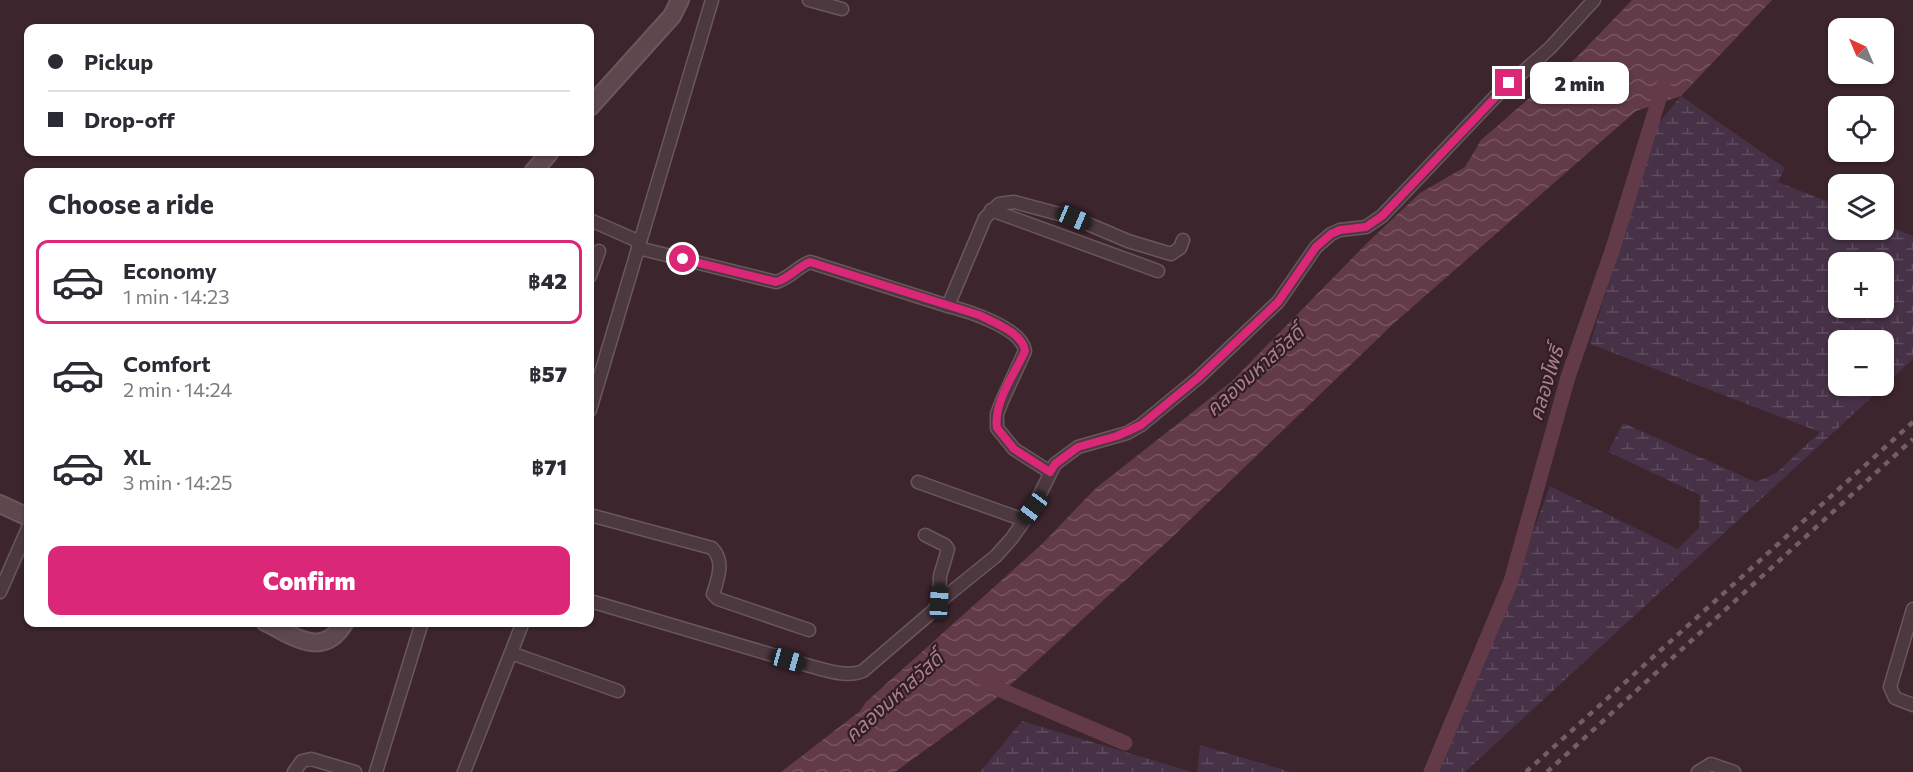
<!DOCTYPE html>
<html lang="en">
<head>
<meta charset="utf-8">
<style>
	body { margin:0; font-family:Commissioner,"Noto Sans Thai",sans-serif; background:#f7f7f7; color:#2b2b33; height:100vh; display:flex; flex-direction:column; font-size:22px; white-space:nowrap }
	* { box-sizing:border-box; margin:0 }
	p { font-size:20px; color:#7c7c81 }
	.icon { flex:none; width:33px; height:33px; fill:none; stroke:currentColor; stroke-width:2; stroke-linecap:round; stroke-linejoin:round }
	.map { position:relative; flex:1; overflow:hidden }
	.panel { position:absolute; left:24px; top:168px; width:570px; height:459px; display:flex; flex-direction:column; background:#fff; border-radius:12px; box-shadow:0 2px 4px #0004 }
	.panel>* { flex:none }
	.guide { position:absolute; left:24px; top:24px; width:570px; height:132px; border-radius:12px; box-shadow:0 2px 4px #0004; display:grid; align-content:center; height:132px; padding:0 24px; background:#fff }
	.needle { width:39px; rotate:316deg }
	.tools { position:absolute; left:1828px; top:18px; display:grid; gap:12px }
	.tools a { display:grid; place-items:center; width:66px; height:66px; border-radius:12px; background:#fff; box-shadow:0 2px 4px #0004; font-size:30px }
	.end { position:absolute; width:27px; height:27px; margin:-14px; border:8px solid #db2777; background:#fff; box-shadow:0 0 0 3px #fff }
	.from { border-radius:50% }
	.bubble { position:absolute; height:42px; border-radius:12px; background:#fff; box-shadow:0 2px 4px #0004; font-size:20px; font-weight:800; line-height:42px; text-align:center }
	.car { position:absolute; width:18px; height:36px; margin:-18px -9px; border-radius:8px; box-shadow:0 0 4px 2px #0007; background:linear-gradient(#222 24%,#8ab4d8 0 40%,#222 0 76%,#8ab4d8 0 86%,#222 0) }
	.guide b { display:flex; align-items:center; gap:21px; height:57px; font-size:22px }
	.guide b+b { border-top:2px solid #e1e1e2 }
	.guide i { width:15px; height:15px; background:#2b2b33 }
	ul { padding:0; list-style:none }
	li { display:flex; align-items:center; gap:18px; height:84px; margin:0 12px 9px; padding:0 12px; border:3px solid transparent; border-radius:12px }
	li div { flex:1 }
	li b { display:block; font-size:22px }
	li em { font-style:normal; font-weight:800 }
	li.current { border-color:#db2777 }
	li>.icon { width:54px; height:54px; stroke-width:1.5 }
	h2 { padding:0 24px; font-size:27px; line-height:72px }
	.action { display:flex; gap:12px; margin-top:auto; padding:12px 24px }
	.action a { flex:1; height:69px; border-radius:12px; background:#db2777; color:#fff; font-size:24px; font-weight:800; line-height:69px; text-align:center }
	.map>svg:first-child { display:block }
</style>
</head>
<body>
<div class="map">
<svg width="1913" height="772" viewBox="0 0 1913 772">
	<defs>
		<pattern id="wetland-marsh" width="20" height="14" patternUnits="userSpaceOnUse" patternTransform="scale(1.5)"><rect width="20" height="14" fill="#463146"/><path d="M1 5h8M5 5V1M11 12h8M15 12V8" fill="none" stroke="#5f4d5f"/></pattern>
		<pattern id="water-waves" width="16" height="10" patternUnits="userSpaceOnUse" patternTransform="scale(1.5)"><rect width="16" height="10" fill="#623a48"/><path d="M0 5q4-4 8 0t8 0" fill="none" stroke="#775460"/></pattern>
	</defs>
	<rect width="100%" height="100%" fill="#3c252d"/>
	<g fill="url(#wetland-marsh)" fill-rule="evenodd">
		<path d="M1681,96L1785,168L1778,182L1839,206V230H1884V224L1913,236V359L1465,772H1438L1485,660L1550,486L1678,549L1699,528L1700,495L1608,452L1623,423L1756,482L1776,473L1820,432L1590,344L1658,124ZM1839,262H1884V308H1839ZM1839,340H1884V386H1839Z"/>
		<polygon points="1022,721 1192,772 980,772"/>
		<polygon points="1200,745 1291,772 1197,772"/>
	</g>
	<polygon fill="url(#water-waves)" points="1632,0 1772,0 1681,96 1636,111 1392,325 1166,543 994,700 895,772 781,772 860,711 866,702 1042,544 1096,488 1232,381 1368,242 1420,193 1465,167 1481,140 1577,57"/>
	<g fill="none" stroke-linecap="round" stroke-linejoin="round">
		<g stroke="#623a48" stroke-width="15">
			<polyline points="987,684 1125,743"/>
			<polyline points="1431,772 1511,581 1568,377 1613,248 1663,86"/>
		</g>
		<defs>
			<g id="street">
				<polyline points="809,0 842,9"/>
				<polyline points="991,210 1158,271"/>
				<polyline points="590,220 640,242"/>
				<path d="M638,248L776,282C790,278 797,267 810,262L948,306"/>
				<polyline points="590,276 599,251"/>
				<polyline points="590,410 712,0"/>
				<path d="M1050,472L1014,449L997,428V414L1002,401L1025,351C1022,328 968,311 948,306L985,218L999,204L1014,202L1074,218L1128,241L1171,254L1180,248L1183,240"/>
				<polyline points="918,482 1024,520"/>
				<path d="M590,515L712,548C725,561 718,579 713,594L718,599L809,630"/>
				<polyline points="925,535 945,545 948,549 940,576 939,602"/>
				<polyline points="0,592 28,528"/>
				<path d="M590,601L810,666C826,670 847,678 863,671L933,611L939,602L996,556L1012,538L1033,508L1055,464L1078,447L1127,433L1141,425L1198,378L1278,302L1316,247L1331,234L1340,230L1366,227L1382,216L1498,94L1550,48L1594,0"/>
				<polyline points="1913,609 1890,687 1895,698 1913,705"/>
				<polyline points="511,653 618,691"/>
				<polyline points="294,772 302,761 311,759 355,772"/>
				<polyline points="376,772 422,622"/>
				<polyline points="464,772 523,622"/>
				<polyline points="1698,772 1711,764 1734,772"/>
			</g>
			<g id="secondary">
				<polyline points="590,107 672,16 680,0"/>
				<polyline points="533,172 550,152"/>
				<polyline points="0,504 28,517"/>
				<path d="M265,622C294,636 323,660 345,622"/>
			</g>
		</defs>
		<use href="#street" stroke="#6a575d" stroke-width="15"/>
		<use href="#secondary" stroke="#6a575d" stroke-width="20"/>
		<use href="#street" stroke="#4c393f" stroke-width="12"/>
		<use href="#secondary" stroke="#5f474e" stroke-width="16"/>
		<g stroke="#755d65" stroke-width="4.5" stroke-dasharray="6 6" stroke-linecap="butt">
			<polyline points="1526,772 1913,422"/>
			<polyline points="1547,772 1913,439"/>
		</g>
	</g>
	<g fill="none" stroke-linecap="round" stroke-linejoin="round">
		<path stroke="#db2777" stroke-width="8" d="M683,259L776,282C790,278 797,267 810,262L979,315C993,322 1023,333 1025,351C1015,373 993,403 997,428L1014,449L1050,472L1055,464L1078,447L1117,436L1141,425L1198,378L1278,302L1316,247L1331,234L1340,230L1366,227L1382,216L1509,83"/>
	</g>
	<g text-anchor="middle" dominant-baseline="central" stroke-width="4.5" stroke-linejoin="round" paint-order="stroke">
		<g font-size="20" font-style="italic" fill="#ad7e8e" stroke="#311e24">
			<text transform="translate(1254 370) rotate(-42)">คลองมหาสวัสดิ์</text>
			<text transform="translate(1545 383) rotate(-73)">คลองโพธิ์</text>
			<text transform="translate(893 696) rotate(-42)">คลองมหาสวัสดิ์</text>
		</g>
	</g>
</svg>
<div class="tools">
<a><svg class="needle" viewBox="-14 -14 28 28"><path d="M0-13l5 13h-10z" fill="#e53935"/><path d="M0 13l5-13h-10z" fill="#7c7c81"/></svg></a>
<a><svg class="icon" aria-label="locate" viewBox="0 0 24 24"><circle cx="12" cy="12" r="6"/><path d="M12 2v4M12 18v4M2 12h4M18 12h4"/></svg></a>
<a><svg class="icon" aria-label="layers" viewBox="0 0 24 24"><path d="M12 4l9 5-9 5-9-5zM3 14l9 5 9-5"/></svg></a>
<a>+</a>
<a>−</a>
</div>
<i class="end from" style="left:683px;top:259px"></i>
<i class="end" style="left:1509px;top:83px"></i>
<div class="bubble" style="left:1530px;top:62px;width:99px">2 min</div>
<i class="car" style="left:1074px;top:218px;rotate:113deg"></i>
<i class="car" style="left:1033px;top:508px;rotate:217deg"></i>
<i class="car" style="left:939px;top:602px;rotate:3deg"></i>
<i class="car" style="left:788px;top:660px;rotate:106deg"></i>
<div class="guide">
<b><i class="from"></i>Pickup</b>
<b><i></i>Drop-off</b>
</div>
<section class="panel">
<h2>Choose a ride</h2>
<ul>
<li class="current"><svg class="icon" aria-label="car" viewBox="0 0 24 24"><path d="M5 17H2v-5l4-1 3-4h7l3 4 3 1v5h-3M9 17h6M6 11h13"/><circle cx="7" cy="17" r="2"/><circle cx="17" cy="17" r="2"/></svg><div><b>Economy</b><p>1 min · 14:23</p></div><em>฿42</em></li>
<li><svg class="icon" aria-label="car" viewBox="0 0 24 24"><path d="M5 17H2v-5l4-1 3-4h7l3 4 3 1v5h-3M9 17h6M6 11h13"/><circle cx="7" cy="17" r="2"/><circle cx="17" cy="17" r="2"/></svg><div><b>Comfort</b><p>2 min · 14:24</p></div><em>฿57</em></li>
<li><svg class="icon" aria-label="car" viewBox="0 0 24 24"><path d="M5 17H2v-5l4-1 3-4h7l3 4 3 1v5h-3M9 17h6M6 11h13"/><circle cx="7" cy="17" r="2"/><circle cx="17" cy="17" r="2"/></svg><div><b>XL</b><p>3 min · 14:25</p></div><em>฿71</em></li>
</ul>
<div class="action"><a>Confirm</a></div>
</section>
</div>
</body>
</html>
